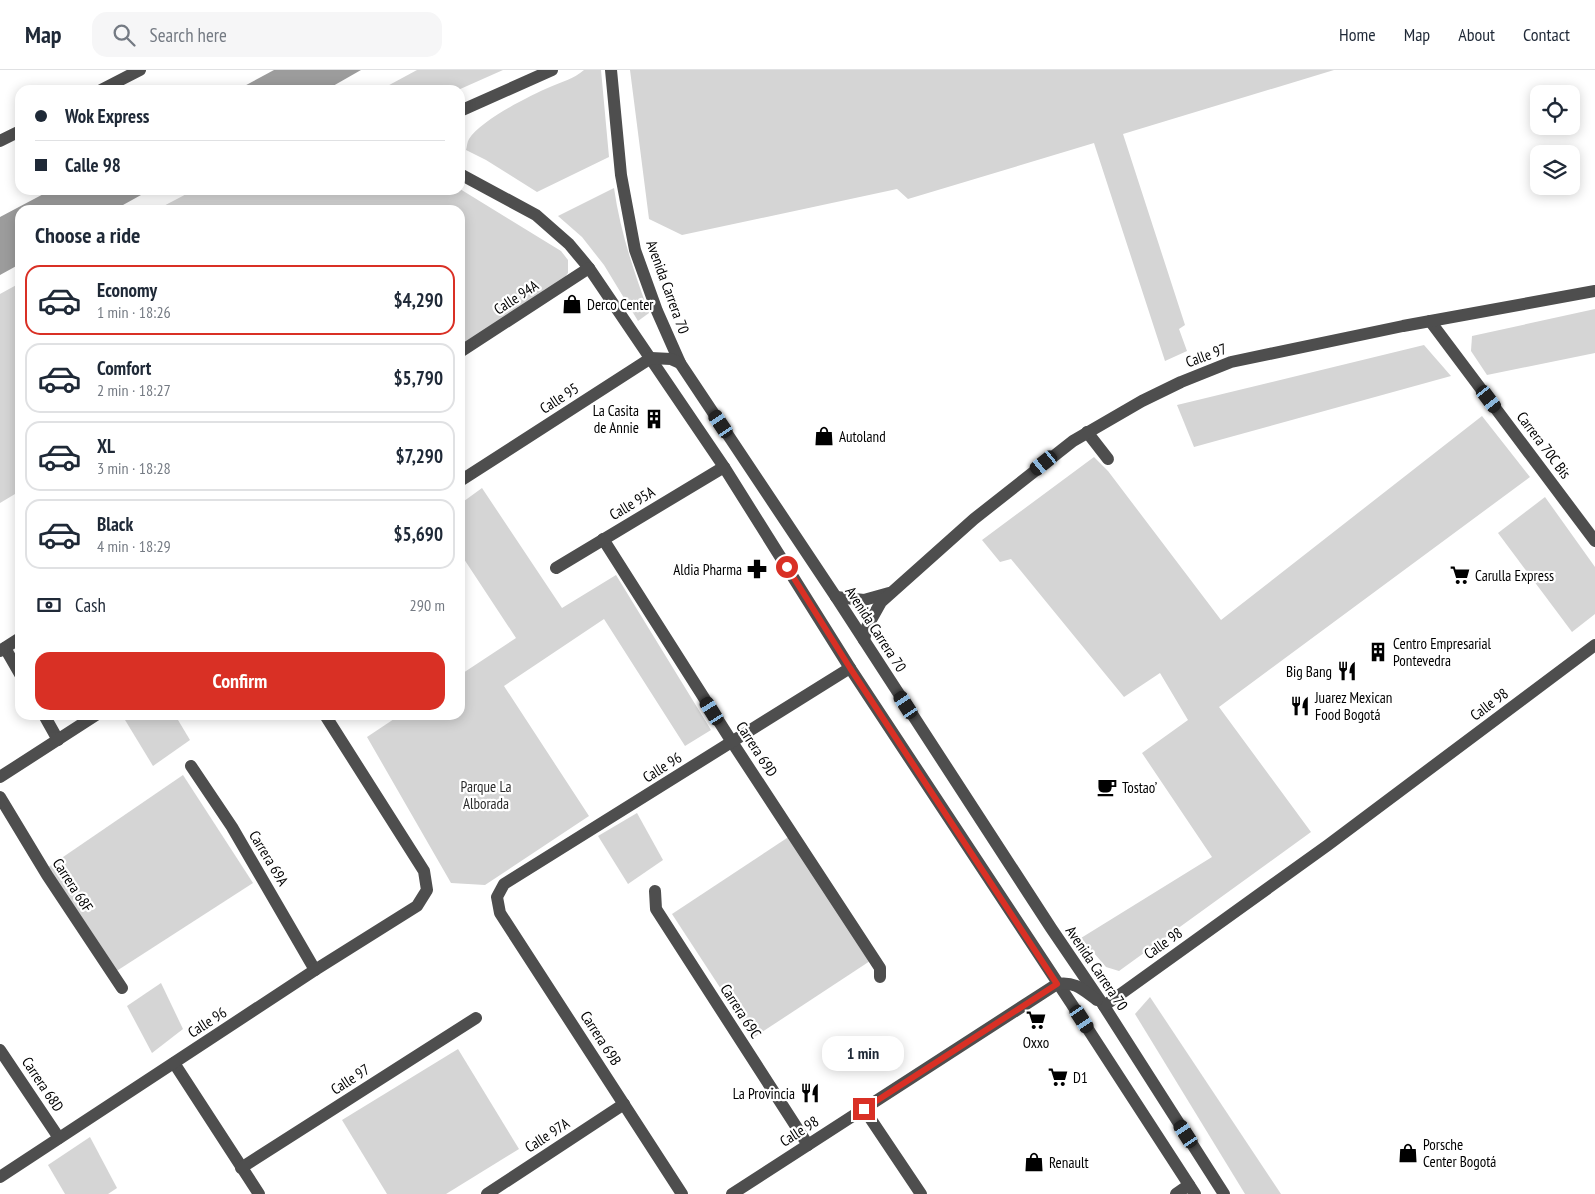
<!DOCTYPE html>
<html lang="en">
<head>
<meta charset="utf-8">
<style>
	body { margin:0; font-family:"PT Sans Narrow",sans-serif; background:#f6f6f7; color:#1f2937; height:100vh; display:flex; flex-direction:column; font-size:19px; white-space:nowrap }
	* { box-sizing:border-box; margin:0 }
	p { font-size:16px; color:#747a83 }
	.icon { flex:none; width:28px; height:28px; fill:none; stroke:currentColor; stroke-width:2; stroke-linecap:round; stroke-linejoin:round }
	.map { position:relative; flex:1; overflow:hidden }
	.side { position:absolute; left:15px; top:135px; width:450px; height:515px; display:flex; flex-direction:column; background:#fff; border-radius:15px; box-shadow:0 2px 12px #0003 }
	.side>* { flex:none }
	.guide { position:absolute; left:15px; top:15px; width:450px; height:110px; border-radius:15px; box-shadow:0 2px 12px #0003; display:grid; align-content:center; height:110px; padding:0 20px; background:#fff }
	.buttons { position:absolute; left:1530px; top:15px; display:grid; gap:10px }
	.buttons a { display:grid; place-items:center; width:50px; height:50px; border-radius:10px; background:#fff; box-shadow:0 2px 12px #0003; font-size:25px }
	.end { position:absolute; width:22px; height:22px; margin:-11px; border:6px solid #d93025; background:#fff; box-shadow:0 0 0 2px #fff }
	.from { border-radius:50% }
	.bubble { position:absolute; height:35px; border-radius:15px; background:#fff; box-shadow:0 2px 12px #0003; font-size:16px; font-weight:600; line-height:35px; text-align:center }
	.car { position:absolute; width:15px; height:30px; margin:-15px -8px; border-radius:6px; box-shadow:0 0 4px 1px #0007; background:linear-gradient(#222 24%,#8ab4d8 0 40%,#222 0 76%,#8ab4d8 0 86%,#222 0) }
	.guide b { display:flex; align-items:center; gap:18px; height:48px; font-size:19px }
	.guide b+b { border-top:1px solid #e0e1e3 }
	.guide i { width:12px; height:12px; background:#1f2937 }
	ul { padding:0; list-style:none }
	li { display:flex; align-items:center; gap:15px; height:70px; margin:0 10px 8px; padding:0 10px; border:2px solid #e0e1e3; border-radius:15px }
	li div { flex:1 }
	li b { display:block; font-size:19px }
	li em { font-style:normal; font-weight:600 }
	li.current { border-color:#d93025 }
	li>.icon { width:45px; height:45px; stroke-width:1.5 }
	h2 { padding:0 20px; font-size:22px; line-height:60px }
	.pay { display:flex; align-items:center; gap:12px; height:55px; padding:0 20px; font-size:19px }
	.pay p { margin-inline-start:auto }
	.cta { display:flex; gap:10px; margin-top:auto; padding:10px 20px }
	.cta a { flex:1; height:58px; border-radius:15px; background:#d93025; color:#fff; font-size:20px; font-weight:600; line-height:58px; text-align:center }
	header { display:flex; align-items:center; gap:30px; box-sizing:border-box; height:70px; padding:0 25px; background:#fff; border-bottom:1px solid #e0e1e3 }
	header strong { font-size:24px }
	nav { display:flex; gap:28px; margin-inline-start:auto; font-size:18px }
	.search { width:350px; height:45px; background:#f6f6f7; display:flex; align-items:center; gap:12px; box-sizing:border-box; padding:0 18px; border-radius:15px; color:#747a83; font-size:19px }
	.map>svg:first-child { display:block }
</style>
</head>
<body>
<header>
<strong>Map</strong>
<div class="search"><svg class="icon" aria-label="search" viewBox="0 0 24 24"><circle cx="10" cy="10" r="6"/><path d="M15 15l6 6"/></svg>Search here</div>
<nav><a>Home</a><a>Map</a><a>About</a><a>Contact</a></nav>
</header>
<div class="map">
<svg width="1595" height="1124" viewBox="0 0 1595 1124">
	<rect width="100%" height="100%" fill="#fff"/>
	<g fill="#d5d5d5">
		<polygon points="417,0 503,0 458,20 380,20"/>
		<path d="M584,0H601L609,87L537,122L486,90L466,80C467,77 467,72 469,69C481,50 529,26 550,17C561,12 574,9 584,0Z"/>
		<polygon points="630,0 1334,0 1123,64 1185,255 1179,259 1187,281 1165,291 1094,73 908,129 897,119 682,165 649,149"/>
		<path d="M614,118C620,161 634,202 649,243L638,251L604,195L582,167L558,146Z"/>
		<polygon points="460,119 561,181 568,190 568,203 561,212 460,276 460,140 156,140 194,120"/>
		<polygon points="20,213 20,421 0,433 0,224"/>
		<polygon points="1595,239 1595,283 1487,305 1471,281 1472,266"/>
		<polygon points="1424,275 1451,306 1194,377 1177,335"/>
		<polygon points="1482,346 1530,407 1219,637 1311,762 1119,901 1106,897 1081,868 1212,787 1142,683 1188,650 1160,603 1124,627 1011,489 1000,492 982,470 1094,387 1108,401 1221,550"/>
		<polygon points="482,418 562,538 616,505 711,660 685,676 604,549 504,616 589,746 485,815 451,813 367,667 400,645 460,645 460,605 516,568 460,483 460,434"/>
		<polygon points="1545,427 1595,497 1595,544 1572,562 1498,463"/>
		<polygon points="122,645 175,645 190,670 153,696"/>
		<polygon points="183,705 253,813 115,902 47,798"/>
		<polygon points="637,743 663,790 628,814 598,766"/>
		<polygon points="790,766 870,891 753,968 672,844"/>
		<polygon points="161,913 183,959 152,983 127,936"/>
		<polygon points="1150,927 1281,1124 1245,1124 1135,944"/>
		<polygon points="458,979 519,1079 446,1124 387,1124 342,1050"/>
		<polygon points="90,1067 117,1118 108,1124 65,1124 48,1095"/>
	</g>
	<g fill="#9c9c9c">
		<polygon points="274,0 361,0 326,20 237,20"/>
		<polygon points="51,120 150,120 114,140 20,140 20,194 0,205 0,147"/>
	</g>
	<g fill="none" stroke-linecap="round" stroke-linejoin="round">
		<g stroke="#4e4e4e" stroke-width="12">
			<polyline points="611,0 621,105 635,180 657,241 680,293 836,527 1051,858 1104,936 1224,1124"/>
			<polyline points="101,20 140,0"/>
			<polyline points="460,41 552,0"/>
			<polyline points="0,71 20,61"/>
			<polyline points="460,104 536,145 569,174 589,198 724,397 850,598 1071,933 1195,1124"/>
			<polyline points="1430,251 1595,471"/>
			<polyline points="460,282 589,198"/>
			<polyline points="1087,362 1108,389"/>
			<polyline points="460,411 651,288 671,289 680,293"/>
			<polyline points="603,469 732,672 880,898 880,907"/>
			<polyline points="556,498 724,397"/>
			<polyline points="836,527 864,530 889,523"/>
			<polyline points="864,570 867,557 881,532 974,449 1073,371 1142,331 1181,312 1231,292 1403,256 1595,221"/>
			<polyline points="5,578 20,604"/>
			<polyline points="0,581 20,568"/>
			<polyline points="44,645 58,670"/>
			<polyline points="191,696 232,757 315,900"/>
			<polyline points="0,707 96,645"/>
			<polyline points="0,727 47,805 122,918"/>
			<polyline points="655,821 656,839 808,1075"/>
			<polyline points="1104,936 1328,775 1595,575"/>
			<polyline points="0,980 59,1068"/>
			<polyline points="174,993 259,1124"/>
			<polyline points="864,1039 921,1124"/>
			<polyline points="241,1098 476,948"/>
			<polyline points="0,1107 315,900 417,836 427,820 424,801 325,645"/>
			<polyline points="487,1124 624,1034"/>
			<polyline points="682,1124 500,843 497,827 504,814 850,598"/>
			<path d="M732,1124L1057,914C1075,911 1083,920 1097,930"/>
			<polyline points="1176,1124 1189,1115"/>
		</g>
	</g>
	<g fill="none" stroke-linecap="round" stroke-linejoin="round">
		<polyline stroke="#d93025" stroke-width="6" points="787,497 850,598 1057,914 864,1039"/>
	</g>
	<defs>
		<symbol id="shop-bare" viewBox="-9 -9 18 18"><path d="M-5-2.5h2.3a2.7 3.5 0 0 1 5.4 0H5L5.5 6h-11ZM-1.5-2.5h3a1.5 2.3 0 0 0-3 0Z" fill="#000" stroke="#fff" stroke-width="2.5" paint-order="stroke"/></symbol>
		<symbol id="building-bare" viewBox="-9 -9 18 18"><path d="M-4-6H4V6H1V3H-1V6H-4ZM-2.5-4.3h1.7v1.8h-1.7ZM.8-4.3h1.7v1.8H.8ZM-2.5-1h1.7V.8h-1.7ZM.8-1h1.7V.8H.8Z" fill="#000" stroke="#fff" stroke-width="2.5" paint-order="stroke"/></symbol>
		<symbol id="pharmacy-bare" viewBox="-9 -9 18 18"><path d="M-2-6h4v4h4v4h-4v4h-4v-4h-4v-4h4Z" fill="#000" stroke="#fff" stroke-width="2.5" paint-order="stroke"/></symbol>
		<symbol id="supermarket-bare" viewBox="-9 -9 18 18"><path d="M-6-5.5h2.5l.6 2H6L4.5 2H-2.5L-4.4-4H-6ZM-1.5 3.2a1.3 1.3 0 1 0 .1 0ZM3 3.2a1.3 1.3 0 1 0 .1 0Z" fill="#000" stroke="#fff" stroke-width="2.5" paint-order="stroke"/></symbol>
		<symbol id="restaurant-bare" viewBox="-9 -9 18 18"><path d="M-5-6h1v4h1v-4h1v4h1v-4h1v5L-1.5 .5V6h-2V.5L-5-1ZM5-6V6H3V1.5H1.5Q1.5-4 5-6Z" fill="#000" stroke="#fff" stroke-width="2.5" paint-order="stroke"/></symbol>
		<symbol id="cafe-bare" viewBox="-9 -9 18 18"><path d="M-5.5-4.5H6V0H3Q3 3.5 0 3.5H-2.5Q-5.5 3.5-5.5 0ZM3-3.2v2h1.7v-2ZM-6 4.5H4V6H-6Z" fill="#000" stroke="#fff" stroke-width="2.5" paint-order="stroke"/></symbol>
	</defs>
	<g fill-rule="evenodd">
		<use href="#shop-bare" x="558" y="220" width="28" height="28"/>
		<use href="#building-bare" x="640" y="335" width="28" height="28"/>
		<use href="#shop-bare" x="810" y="352" width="28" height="28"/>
		<use href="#pharmacy-bare" x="743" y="485" width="28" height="28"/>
		<use href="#supermarket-bare" x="1446" y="491" width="28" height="28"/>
		<use href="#building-bare" x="1364" y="568" width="28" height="28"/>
		<use href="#restaurant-bare" x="1333" y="587" width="28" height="28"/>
		<use href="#restaurant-bare" x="1286" y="622" width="28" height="28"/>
		<use href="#cafe-bare" x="1093" y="703" width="28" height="28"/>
		<use href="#supermarket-bare" x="1022" y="936" width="28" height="28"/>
		<use href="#supermarket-bare" x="1044" y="993" width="28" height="28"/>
		<use href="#restaurant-bare" x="796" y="1009" width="28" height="28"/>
		<use href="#shop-bare" x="1394" y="1069" width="28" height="28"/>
		<use href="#shop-bare" x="1020" y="1078" width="28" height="28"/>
	</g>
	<g text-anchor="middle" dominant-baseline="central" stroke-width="4.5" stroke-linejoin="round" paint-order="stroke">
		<g font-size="15" fill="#000" stroke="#fff">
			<text transform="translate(668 217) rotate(70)">Avenida Carrera 70</text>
			<text transform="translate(516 227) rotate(-33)">Calle 94A</text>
			<text transform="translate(1206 285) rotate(-20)">Calle 97</text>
			<text transform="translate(559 328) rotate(-33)">Calle 95</text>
			<text transform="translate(1544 375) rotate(53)">Carrera 70C Bis</text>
			<text transform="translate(632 433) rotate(-31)">Calle 95A</text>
			<text transform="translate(876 559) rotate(57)">Avenida Carrera 70</text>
			<text transform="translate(1489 634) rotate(-37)">Calle 98</text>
			<text transform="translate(757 679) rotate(57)">Carrera 69D</text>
			<text transform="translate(662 697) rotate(-32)">Calle 96</text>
			<text transform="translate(269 788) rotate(59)">Carrera 69A</text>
			<text transform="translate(73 815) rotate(57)">Carrera 68F</text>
			<text transform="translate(1163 873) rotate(-35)">Calle 98</text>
			<text transform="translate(1097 898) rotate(56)">Avenida Carrera 70</text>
			<text transform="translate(741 941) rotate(57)">Carrera 69C</text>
			<text transform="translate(207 952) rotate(-33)">Calle 96</text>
			<text transform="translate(601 968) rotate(57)">Carrera 69B</text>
			<text transform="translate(350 1009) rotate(-33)">Calle 97</text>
			<text transform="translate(43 1014) rotate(56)">Carrera 68D</text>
			<text transform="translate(799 1061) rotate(-33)">Calle 98</text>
			<text transform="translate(547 1065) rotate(-33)">Calle 97A</text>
		</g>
		<g font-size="15" fill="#000" stroke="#fff" text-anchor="start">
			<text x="587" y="234">Derco Center</text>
			<text x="639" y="340" text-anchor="end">La Casita<tspan x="639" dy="17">de Annie</tspan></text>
			<text x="839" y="366">Autoland</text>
			<text x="742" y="499" text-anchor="end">Aldia Pharma</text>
			<text x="1475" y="505">Carulla Express</text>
			<text x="1393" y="573">Centro Empresarial<tspan x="1393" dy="17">Pontevedra</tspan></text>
			<text x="1332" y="601" text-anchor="end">Big Bang</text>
			<text x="1315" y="627">Juarez Mexican<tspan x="1315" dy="17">Food Bogotá</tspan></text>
			<text x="1122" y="717">Tostao’</text>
			<text x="1036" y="972" text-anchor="middle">Oxxo</text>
			<text x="1073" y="1007">D1</text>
			<text x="795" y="1023" text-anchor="end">La Provincia</text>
			<text x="1423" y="1074">Porsche<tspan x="1423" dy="17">Center Bogotá</tspan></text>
			<text x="1049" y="1092">Renault</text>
		</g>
		<g font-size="15" fill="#2c2c2c" stroke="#fff">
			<text x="486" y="716">Parque La<tspan x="486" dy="17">Alborada</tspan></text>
		</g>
	</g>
</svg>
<div class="buttons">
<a><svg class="icon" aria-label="locate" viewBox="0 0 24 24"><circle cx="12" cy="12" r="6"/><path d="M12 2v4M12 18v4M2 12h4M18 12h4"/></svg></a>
<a><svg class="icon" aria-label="layers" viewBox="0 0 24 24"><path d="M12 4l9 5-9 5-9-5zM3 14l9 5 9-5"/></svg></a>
</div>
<i class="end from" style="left:787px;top:497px"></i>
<i class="end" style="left:864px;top:1039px"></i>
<div class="bubble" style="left:822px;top:966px;width:82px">1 min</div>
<i class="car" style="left:1489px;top:329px;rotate:143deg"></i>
<i class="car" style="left:721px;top:354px;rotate:326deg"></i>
<i class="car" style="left:1044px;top:393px;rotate:231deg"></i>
<i class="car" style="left:906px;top:635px;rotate:327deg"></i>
<i class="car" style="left:712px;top:641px;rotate:328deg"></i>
<i class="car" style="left:1082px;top:949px;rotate:147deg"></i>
<i class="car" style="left:1186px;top:1064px;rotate:327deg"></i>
<div class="guide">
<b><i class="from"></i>Wok Express</b>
<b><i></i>Calle 98</b>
</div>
<section class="side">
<h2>Choose a ride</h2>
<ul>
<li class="current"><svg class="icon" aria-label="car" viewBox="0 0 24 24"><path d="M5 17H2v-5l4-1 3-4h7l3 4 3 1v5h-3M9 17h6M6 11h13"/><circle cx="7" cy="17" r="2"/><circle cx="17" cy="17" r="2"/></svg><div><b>Economy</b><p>1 min · 18:26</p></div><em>$4,290</em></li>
<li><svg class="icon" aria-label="car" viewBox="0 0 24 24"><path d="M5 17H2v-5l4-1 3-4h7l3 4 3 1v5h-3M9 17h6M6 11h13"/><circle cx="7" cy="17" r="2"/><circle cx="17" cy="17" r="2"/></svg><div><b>Comfort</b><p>2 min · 18:27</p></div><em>$5,790</em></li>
<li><svg class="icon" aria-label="car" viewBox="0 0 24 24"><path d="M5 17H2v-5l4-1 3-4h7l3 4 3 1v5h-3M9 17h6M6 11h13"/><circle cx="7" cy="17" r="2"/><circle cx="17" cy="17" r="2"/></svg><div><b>XL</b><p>3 min · 18:28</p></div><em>$7,290</em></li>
<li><svg class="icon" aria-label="car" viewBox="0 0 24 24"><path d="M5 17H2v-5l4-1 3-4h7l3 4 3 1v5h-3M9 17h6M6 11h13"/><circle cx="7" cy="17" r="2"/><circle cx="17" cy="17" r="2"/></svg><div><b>Black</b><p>4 min · 18:29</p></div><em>$5,690</em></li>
</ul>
<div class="pay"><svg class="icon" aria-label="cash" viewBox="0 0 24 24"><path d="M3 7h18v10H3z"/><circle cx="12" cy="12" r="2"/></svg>Cash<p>290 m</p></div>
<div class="cta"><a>Confirm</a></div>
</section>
</div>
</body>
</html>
